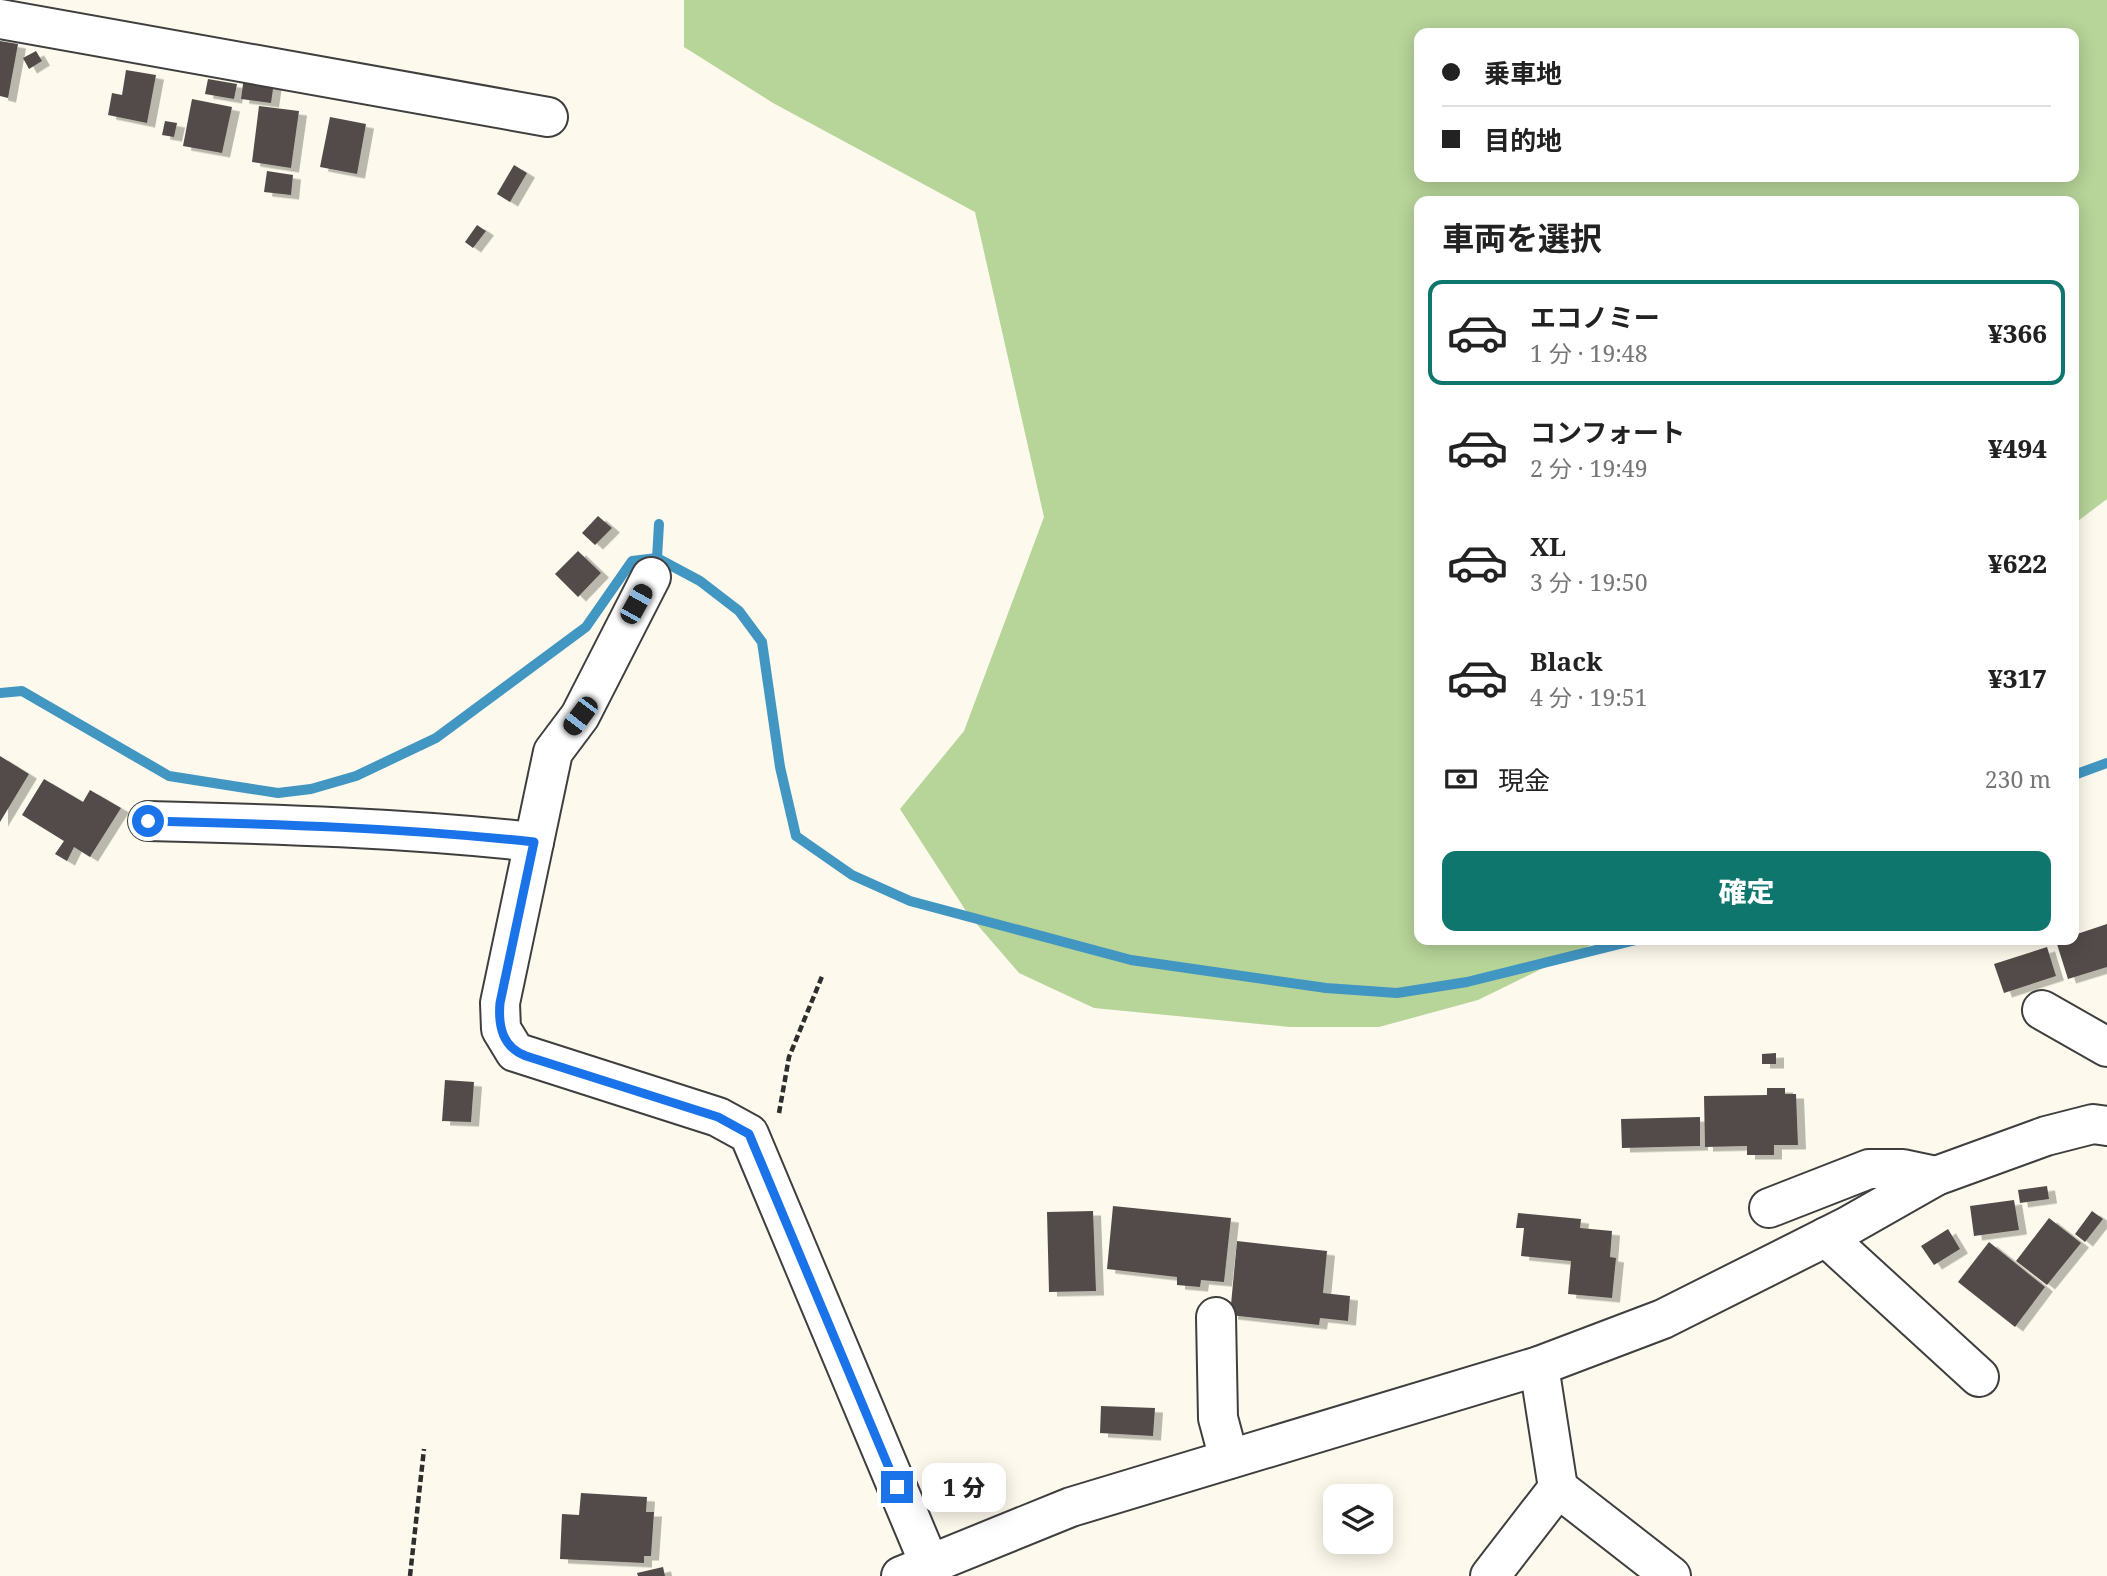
<!DOCTYPE html>
<html lang="ja">
<head>
<meta charset="utf-8">
<style>
	body { margin:0; font-family:"Noto Serif","Noto Sans JP",serif; background:#f2f2f2; color:#222; height:100vh; display:flex; flex-direction:column; font-size:26px; white-space:nowrap }
	* { box-sizing:border-box; margin:0 }
	p { font-size:23px; color:#767676 }
	.icon { flex:none; width:38px; height:38px; fill:none; stroke:currentColor; stroke-width:2; stroke-linecap:round; stroke-linejoin:round }
	.map { position:relative; flex:1; overflow:hidden }
	.side { position:absolute; left:1414px; top:196px; width:665px; height:749px; display:flex; flex-direction:column; background:#fff; border-radius:14px; box-shadow:0 4px 18px #0003 }
	.side>* { flex:none }
	.hud { position:absolute; left:1414px; top:28px; width:665px; height:154px; border-radius:14px; box-shadow:0 4px 18px #0003; display:grid; align-content:center; height:154px; padding:0 28px; background:#fff }
	.tools { position:absolute; left:1323px; top:1484px; display:grid; gap:14px }
	.tools a { display:grid; place-items:center; width:70px; height:70px; border-radius:14px; background:#fff; box-shadow:0 4px 18px #0003; font-size:35px }
	.end { position:absolute; width:32px; height:32px; margin:-16px; border:9px solid #1a73e8; background:#fff; box-shadow:0 0 0 4px #fff }
	.from { border-radius:50% }
	.bubble { position:absolute; height:49px; border-radius:14px; background:#fff; box-shadow:0 4px 18px #0003; font-size:23px; font-weight:800; line-height:49px; text-align:center }
	.car { position:absolute; width:21px; height:42px; margin:-21px -10px; border-radius:9px; box-shadow:0 0 5px 2px #0007; background:linear-gradient(#222 24%,#8ab4d8 0 40%,#222 0 76%,#8ab4d8 0 86%,#222 0) }
	.hud b { display:flex; align-items:center; gap:24px; height:66px; font-size:26px }
	.hud b+b { border-top:2px solid #e0e0e0 }
	.hud i { width:18px; height:18px; background:#222 }
	ul { padding:0; list-style:none }
	li { display:flex; align-items:center; gap:21px; height:105px; margin:0 14px 10px; padding:0 14px; border:4px solid transparent; border-radius:14px }
	li div { flex:1 }
	li b { display:block; font-size:26px }
	li em { font-style:normal; font-weight:800 }
	li.current { border-color:#0f766e }
	li>.icon { width:63px; height:63px; stroke-width:1.5 }
	h2 { padding:0 28px; font-size:32px; line-height:84px }
	.pay { display:flex; align-items:center; gap:18px; height:77px; padding:0 28px; font-size:26px }
	.pay p { margin-inline-start:auto }
	.button { display:flex; gap:14px; margin-top:auto; padding:14px 28px }
	.button a { flex:1; height:80px; border-radius:14px; background:#0f766e; color:#fff; font-size:28px; font-weight:800; line-height:80px; text-align:center }
	.map>svg:first-child { display:block }
</style>
</head>
<body>
<div class="map">
<svg width="2107" height="1576" viewBox="0 0 2107 1576">
	<defs>
		<filter id="shadow"><feDropShadow dx="8" dy="4.5" stdDeviation="0" flood-color="#0004"/></filter>
	</defs>
	<rect width="100%" height="100%" fill="#fdf9ec"/>
	<path fill="#b7d499" fill-rule="evenodd" d="M684,0H2107V499L2074,524V201H1419V940H1601L1478,1000L1379,1027H1290L1094,1008L1019,973L968,914L900,809L964,731L1044,517L975,212L773,103L684,47ZM1419,33H2074V177H1419Z"/>
	<g fill="none" stroke-linecap="round" stroke-linejoin="round">
		<g stroke="#4196c2" stroke-width="10">
			<polyline points="657,558 659,524"/>
			<polyline points="0,693 22,691 169,776 278,793 311,789 356,776 436,738 586,627 632,561 657,558 700,581 739,611 762,642 780,767 796,836 852,875 910,901 1131,960 1326,988 1397,993 1467,982 1636,940"/>
			<polyline points="2074,775 2107,763"/>
		</g>
	</g>
	<g fill="#534c49" filter="url(#shadow)">
		<polygon points="0,41 18,44 8,98 0,96"/>
		<polygon points="36,51 42,61 29,69 23,58"/>
		<polygon points="126,70 156,75 147,123 108,115 112,93 122,95"/>
		<polygon points="244,77 274,82 271,103 241,99"/>
		<polygon points="208,79 237,84 234,99 205,94"/>
		<polygon points="192,99 232,107 222,153 183,146"/>
		<polygon points="259,106 299,111 291,168 252,162"/>
		<polygon points="330,117 366,124 357,174 320,167"/>
		<polygon points="165,121 177,123 174,137 162,135"/>
		<polygon points="514,165 527,173 510,202 497,194"/>
		<polygon points="267,171 293,175 291,195 264,192"/>
		<polygon points="477,225 486,231 473,248 465,242"/>
		<polygon points="598,516 612,528 595,545 582,533"/>
		<polygon points="578,551 601,573 578,597 555,574"/>
		<polygon points="0,756 29,774 0,822"/>
		<polygon points="44,779 83,802 90,790 121,808 90,857 74,847 67,861 55,854 64,841 22,815"/>
		<polygon points="2107,924 2107,967 2068,979 2056,941 2074,940 2074,935"/>
		<polygon points="2047,947 2056,976 2004,993 1994,964"/>
		<polygon points="1776,1053 1776,1064 1762,1064 1762,1054"/>
		<polygon points="445,1080 474,1082 471,1122 442,1121"/>
		<polygon points="1767,1088 1785,1088 1785,1094 1796,1094 1798,1145 1774,1145 1774,1155 1747,1155 1747,1146 1705,1147 1704,1096 1767,1095"/>
		<polygon points="1700,1117 1700,1146 1622,1148 1621,1119"/>
		<polygon points="2047,1186 2049,1199 2020,1203 2018,1190"/>
		<polygon points="2014,1200 2019,1230 1974,1236 1970,1206"/>
		<polygon points="1113,1206 1231,1218 1224,1282 1201,1280 1200,1287 1177,1285 1177,1277 1107,1269"/>
		<polygon points="1093,1211 1096,1291 1049,1292 1047,1212"/>
		<polygon points="2092,1211 2103,1219 2085,1242 2075,1234"/>
		<polygon points="1518,1213 1581,1219 1580,1228 1612,1231 1610,1257 1616,1258 1612,1298 1568,1294 1571,1261 1521,1256 1524,1228 1516,1228"/>
		<polygon points="2049,1218 2081,1243 2047,1285 2016,1261"/>
		<polygon points="1948,1229 1960,1249 1934,1265 1921,1246"/>
		<polygon points="1237,1241 1327,1251 1323,1293 1350,1296 1348,1321 1320,1318 1319,1325 1230,1315"/>
		<polygon points="1989,1242 2045,1287 2015,1327 1958,1282"/>
		<polygon points="1101,1406 1155,1408 1153,1436 1100,1433"/>
		<polygon points="581,1493 647,1497 646,1512 654,1512 651,1556 644,1556 644,1563 560,1559 562,1514 579,1515"/>
		<polygon points="663,1567 665,1576 638,1576 637,1573"/>
	</g>
	<g fill="none" stroke-linecap="round" stroke-linejoin="round">
		<defs>
			<g id="minor">
				<polyline points="0,19 548,117"/>
				<polyline points="651,577 580,716 553,752 500,1003 501,1029 515,1052 718,1117 749,1134 929,1563"/>
				<path d="M148,821C277,824 405,828 534,842"/>
				<polyline points="2042,1010 2107,1047"/>
				<polyline points="1769,1208 1869,1169 1903,1169 1936,1176"/>
				<polyline points="1826,1237 1979,1377"/>
				<polyline points="1216,1317 1218,1418 1229,1459"/>
				<polyline points="1558,1488 1671,1576"/>
				<polyline points="901,1576 1071,1507 1539,1366 1663,1319 1848,1226 1936,1176 2046,1136 2093,1124 2107,1126"/>
				<polyline points="1490,1576 1558,1488 1539,1366"/>
			</g>
		</defs>
		<use href="#minor" stroke="#3f3f3f" stroke-width="42"/>
		<g stroke="#2e2e2e" stroke-width="4.5" stroke-dasharray="7 3.5" stroke-linecap="butt">
			<polyline points="779,1113 789,1057 823,974"/>
			<polyline points="410,1576 424,1449"/>
		</g>
		<use href="#minor" stroke="#fff" stroke-width="38"/>
	</g>
	<g fill="none" stroke-linecap="round" stroke-linejoin="round">
		<path stroke="#1a73e8" stroke-width="9" d="M148,821C277,824 405,828 534,842L500,1003C498,1026 502,1047 526,1056L718,1117L749,1134L897,1487"/>
	</g>
</svg>
<div class="tools">
<a><svg class="icon" aria-label="layers" viewBox="0 0 24 24"><path d="M12 4l9 5-9 5-9-5zM3 14l9 5 9-5"/></svg></a>
</div>
<i class="end from" style="left:148px;top:821px"></i>
<i class="end" style="left:897px;top:1487px"></i>
<div class="bubble" style="left:922px;top:1463px;width:84px">1 分</div>
<i class="car" style="left:636px;top:604px;rotate:29deg"></i>
<i class="car" style="left:580px;top:716px;rotate:217deg"></i>
<div class="hud">
<b><i class="from"></i>乗車地</b>
<b><i></i>目的地</b>
</div>
<section class="side">
<h2>車両を選択</h2>
<ul>
<li class="current"><svg class="icon" aria-label="car" viewBox="0 0 24 24"><path d="M5 17H2v-5l4-1 3-4h7l3 4 3 1v5h-3M9 17h6M6 11h13"/><circle cx="7" cy="17" r="2"/><circle cx="17" cy="17" r="2"/></svg><div><b>エコノミー</b><p>1 分 · 19:48</p></div><em>¥366</em></li>
<li><svg class="icon" aria-label="car" viewBox="0 0 24 24"><path d="M5 17H2v-5l4-1 3-4h7l3 4 3 1v5h-3M9 17h6M6 11h13"/><circle cx="7" cy="17" r="2"/><circle cx="17" cy="17" r="2"/></svg><div><b>コンフォート</b><p>2 分 · 19:49</p></div><em>¥494</em></li>
<li><svg class="icon" aria-label="car" viewBox="0 0 24 24"><path d="M5 17H2v-5l4-1 3-4h7l3 4 3 1v5h-3M9 17h6M6 11h13"/><circle cx="7" cy="17" r="2"/><circle cx="17" cy="17" r="2"/></svg><div><b>XL</b><p>3 分 · 19:50</p></div><em>¥622</em></li>
<li><svg class="icon" aria-label="car" viewBox="0 0 24 24"><path d="M5 17H2v-5l4-1 3-4h7l3 4 3 1v5h-3M9 17h6M6 11h13"/><circle cx="7" cy="17" r="2"/><circle cx="17" cy="17" r="2"/></svg><div><b>Black</b><p>4 分 · 19:51</p></div><em>¥317</em></li>
</ul>
<div class="pay"><svg class="icon" aria-label="cash" viewBox="0 0 24 24"><path d="M3 7h18v10H3z"/><circle cx="12" cy="12" r="2"/></svg>現金<p>230 m</p></div>
<div class="button"><a>確定</a></div>
</section>
</div>
</body>
</html>
